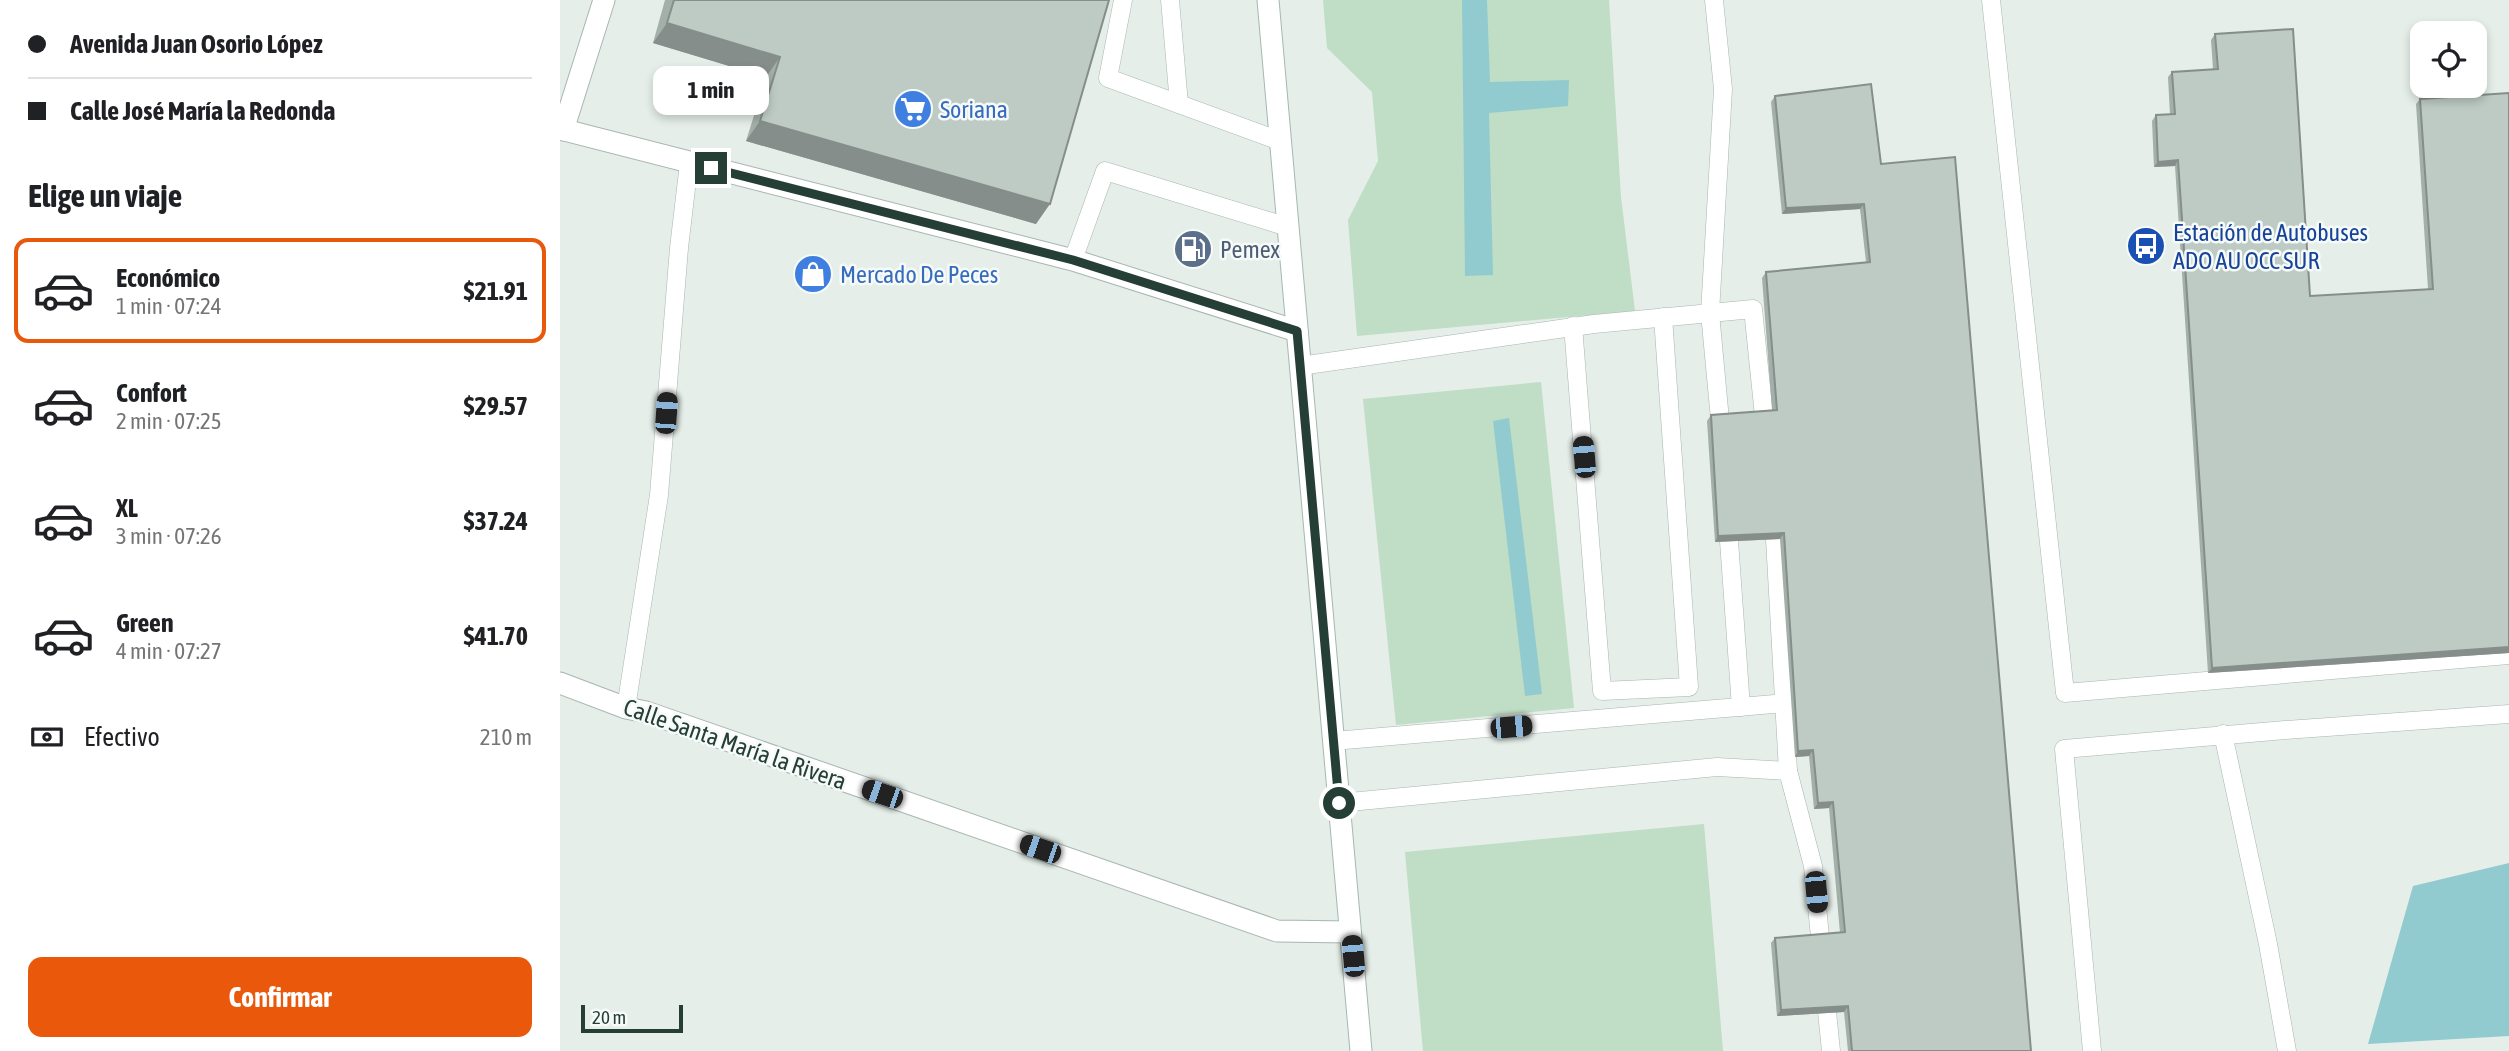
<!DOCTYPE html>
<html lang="es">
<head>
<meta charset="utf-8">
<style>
	body { margin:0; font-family:"Asap Condensed",sans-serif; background:#f2f2f2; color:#202124; height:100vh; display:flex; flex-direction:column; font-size:26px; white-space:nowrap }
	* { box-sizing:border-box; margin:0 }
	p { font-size:23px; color:#757577 }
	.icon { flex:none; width:38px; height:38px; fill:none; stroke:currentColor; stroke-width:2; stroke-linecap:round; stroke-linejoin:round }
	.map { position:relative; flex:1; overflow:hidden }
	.details { display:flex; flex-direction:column; background:#fff; width:560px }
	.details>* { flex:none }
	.guide { display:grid; align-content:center; height:154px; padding:0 28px; background:#fff }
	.buttons { position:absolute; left:1850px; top:21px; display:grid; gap:14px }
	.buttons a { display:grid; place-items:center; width:77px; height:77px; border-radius:14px; background:#fff; box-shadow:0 4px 10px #0003; font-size:35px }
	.scale { position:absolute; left:21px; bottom:18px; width:102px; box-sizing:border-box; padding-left:7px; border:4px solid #253f36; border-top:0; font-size:19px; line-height:24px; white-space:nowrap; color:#253f36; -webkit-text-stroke:5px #f6faf8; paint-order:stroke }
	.end { position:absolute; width:32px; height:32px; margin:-16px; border:9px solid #253f36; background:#fff; box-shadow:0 0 0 4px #fff }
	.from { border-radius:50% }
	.bubble { position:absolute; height:49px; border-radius:14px; background:#fff; box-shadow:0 4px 10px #0003; font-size:23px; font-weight:700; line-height:49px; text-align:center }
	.car { position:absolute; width:21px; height:42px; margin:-21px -10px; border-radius:9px; box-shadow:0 0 5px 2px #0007; background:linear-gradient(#222 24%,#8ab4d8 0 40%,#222 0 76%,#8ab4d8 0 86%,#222 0) }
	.guide b { display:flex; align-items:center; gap:24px; height:66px; font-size:26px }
	.guide b+b { border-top:2px solid #e0e0e0 }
	.guide i { width:18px; height:18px; background:#202124 }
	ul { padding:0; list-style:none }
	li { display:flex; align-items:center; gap:21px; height:105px; margin:0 14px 10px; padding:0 14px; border:4px solid transparent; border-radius:14px }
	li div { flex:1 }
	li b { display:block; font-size:26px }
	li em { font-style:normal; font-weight:700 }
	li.on { border-color:#ea580c }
	li>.icon { width:63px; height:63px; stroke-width:1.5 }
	h2 { padding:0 28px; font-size:32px; line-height:84px }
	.pay { display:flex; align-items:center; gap:18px; height:77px; padding:0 28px; font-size:26px }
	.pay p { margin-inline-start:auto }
	.button { display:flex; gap:14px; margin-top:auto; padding:14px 28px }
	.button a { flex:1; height:80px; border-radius:14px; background:#ea580c; color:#fff; font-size:28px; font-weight:700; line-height:80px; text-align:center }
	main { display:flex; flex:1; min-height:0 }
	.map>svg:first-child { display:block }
</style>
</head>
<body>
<main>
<section class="details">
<div class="guide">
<b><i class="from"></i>Avenida Juan Osorio López</b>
<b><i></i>Calle José María la Redonda</b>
</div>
<h2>Elige un viaje</h2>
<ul>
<li class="on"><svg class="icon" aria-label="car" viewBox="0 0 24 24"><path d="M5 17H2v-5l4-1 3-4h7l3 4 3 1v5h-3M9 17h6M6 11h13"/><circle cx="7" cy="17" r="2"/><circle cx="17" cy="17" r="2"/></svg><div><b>Económico</b><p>1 min · 07:24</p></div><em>$21.91</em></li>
<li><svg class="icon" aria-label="car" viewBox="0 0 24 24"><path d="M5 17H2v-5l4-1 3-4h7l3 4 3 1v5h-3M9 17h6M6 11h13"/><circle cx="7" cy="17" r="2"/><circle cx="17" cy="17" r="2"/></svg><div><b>Confort</b><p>2 min · 07:25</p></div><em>$29.57</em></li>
<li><svg class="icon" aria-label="car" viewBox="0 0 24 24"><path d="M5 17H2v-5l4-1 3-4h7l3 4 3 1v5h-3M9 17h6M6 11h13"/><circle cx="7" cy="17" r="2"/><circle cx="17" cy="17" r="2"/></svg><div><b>XL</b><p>3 min · 07:26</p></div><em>$37.24</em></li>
<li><svg class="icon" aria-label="car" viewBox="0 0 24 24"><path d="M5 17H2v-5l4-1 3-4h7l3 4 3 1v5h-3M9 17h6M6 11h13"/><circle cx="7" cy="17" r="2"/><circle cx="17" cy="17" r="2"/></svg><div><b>Green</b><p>4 min · 07:27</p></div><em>$41.70</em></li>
</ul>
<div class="pay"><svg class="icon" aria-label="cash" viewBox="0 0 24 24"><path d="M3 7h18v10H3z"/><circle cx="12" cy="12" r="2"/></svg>Efectivo<p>210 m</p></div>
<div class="button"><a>Confirmar</a></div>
</section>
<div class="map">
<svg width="1949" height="1051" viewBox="0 0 1949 1051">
	<rect width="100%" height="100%" fill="#e5eee9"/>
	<g fill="#c0ddc5">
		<polygon points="763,0 1049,0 1061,197 1075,311 797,336 788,220 818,161 812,92 767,48"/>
		<polygon points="981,382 1014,708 836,725 803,399"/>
		<polygon points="1144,824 1163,1051 863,1051 845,852"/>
	</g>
	<g fill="#91cbcf">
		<polygon points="902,0 927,0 930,82 1009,80 1008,106 929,113 933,275 905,276"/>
		<polygon points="949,418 982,694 965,696 933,421"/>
		<polygon points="1949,863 1949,1036 1808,1044 1853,886"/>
	</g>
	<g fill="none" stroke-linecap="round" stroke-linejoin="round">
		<defs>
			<g id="service">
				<polyline points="563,0 548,78 720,141"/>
				<polyline points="610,0 619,104"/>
				<polyline points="1154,0 1163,89 1150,313 1160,420"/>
				<polyline points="1431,0 1505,693 1949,655"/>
				<polyline points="513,260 545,171 728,227"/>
				<polyline points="1013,326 1042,691 1129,687 1103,317"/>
				<polyline points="740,366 1034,324 1193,309 1204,416"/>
				<polyline points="1215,539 1228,771"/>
				<polyline points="1169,541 1181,707"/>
				<polyline points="66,708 99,495 119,248 129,163"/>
				<polyline points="1663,734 1708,944 1727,1051"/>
				<polyline points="773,741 1226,703"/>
				<polyline points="779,803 1157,767 1228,771 1253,866 1262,957"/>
				<polyline points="1265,992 1271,1051"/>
				<polyline points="1532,1051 1504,749 1725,730 1949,714"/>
			</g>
			<g id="minor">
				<polyline points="0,129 513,260 737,331"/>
				<polyline points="3,130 44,0"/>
				<polyline points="0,683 66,708 86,712 717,931 790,932"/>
			</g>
			<polyline id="secondary" points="708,0 801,1051"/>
		</defs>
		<use href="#service" stroke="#a8b6b0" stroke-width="19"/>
		<use href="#minor" stroke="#a8b6b0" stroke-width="23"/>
		<use href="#secondary" stroke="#a4b9b0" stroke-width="23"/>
		<use href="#service" stroke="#fff" stroke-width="18"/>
		<use href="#minor" stroke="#fff" stroke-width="21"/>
		<use href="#secondary" stroke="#fff" stroke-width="21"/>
	</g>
	<g fill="#a3afa9">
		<polygon points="105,0 549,0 476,224 186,141 206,77 93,43"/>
		<polygon points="1655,34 1750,296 1868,289 1856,104 1860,99 1949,653 1648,673 1615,166 1594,167 1592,121 1596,115 1610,115 1608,77 1612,72 1653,69 1651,40"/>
		<polygon points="1215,96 1321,164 1471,1051 1288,1051 1284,1012 1217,1016 1211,943 1215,938 1280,933 1269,808 1254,809 1249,756 1235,757 1220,539 1155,542 1147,421 1151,415 1212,410 1202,278 1206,272 1306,262 1300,209 1222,214 1211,102"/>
	</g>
	<g fill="#858e8a">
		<polygon points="107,23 220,57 206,77 93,43"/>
		<polygon points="200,121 490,204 476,224 186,141"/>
		<polygon points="1618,160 1615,166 1594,167 1598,162"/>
		<polygon points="1304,204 1300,209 1222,214 1226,208"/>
		<polygon points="1224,533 1220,539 1155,542 1158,536"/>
		<polygon points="1949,647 1949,653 1648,673 1652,668"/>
		<polygon points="1253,750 1249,756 1235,757 1238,751"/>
		<polygon points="1273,802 1269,808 1254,809 1258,803"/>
		<polygon points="1288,1006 1284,1012 1217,1016 1221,1010"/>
	</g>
	<g fill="#becbc5" stroke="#858e8a" stroke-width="2">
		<polygon points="114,0 549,0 490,204 200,121 220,57 107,23"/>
		<polygon points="1733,29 1750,296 1873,289 1860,99 1949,93 1949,647 1652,668 1618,160 1598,162 1596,115 1615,114 1612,72 1658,69 1655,34"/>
		<polygon points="1311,84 1321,164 1395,157 1471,1051 1292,1051 1288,1006 1221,1010 1215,938 1285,932 1273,802 1258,803 1253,750 1238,751 1224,533 1158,536 1151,415 1217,410 1206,272 1310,262 1304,204 1226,208 1215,96"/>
	</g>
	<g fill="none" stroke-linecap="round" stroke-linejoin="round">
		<polyline stroke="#253f36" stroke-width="9" points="151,168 513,260 737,331 779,803"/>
	</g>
	<defs>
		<symbol id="supermarket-disc" viewBox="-11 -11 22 22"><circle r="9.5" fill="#3f7fe0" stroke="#f6faf8"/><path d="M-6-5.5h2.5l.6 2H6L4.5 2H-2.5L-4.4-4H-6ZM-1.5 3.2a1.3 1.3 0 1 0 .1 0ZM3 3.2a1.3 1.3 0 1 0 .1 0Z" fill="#fff"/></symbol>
		<symbol id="bus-disc" viewBox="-11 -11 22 22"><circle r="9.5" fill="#1a4fb4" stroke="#f6faf8"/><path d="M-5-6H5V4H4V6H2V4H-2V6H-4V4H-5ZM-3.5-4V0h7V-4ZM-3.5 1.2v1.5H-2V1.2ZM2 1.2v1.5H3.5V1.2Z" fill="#fff"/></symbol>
		<symbol id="fuel-disc" viewBox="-11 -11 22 22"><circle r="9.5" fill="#5c6f8a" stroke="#f6faf8"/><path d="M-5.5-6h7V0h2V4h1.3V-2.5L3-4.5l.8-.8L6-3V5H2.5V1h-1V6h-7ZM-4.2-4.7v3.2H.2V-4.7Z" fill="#fff"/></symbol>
		<symbol id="shop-disc" viewBox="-11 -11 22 22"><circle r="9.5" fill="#3f7fe0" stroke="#f6faf8"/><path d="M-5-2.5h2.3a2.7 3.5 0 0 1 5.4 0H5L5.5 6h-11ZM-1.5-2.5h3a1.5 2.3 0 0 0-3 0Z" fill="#fff"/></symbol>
	</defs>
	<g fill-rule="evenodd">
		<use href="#supermarket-disc" x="331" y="87" width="44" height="44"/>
		<use href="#bus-disc" x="1564" y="224" width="44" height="44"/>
		<use href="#fuel-disc" x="611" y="227" width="44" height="44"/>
		<use href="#shop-disc" x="231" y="252" width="44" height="44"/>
	</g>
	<g text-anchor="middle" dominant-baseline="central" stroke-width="5" stroke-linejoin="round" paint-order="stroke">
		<g font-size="24" fill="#366cbe" stroke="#f6faf8" text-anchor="start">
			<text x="380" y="109">Soriana</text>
			<text x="280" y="274">Mercado De Peces</text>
		</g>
		<g font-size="24" fill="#164399" stroke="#f6faf8" text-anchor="start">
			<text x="1613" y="232">Estación de Autobuses<tspan x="1613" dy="28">ADO AU OCC SUR</tspan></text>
		</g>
		<g font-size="24" fill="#4e5e75" stroke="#f6faf8" text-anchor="start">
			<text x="660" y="249">Pemex</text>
		</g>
		<g font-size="24" fill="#253f36" stroke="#f6faf8">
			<text transform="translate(175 744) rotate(19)">Calle Santa María la Rivera</text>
		</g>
	</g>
</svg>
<div class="buttons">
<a><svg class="icon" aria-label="locate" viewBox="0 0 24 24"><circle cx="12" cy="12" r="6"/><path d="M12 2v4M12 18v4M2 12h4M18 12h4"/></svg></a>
</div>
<div class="scale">20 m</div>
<i class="end from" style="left:779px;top:803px"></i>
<i class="end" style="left:151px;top:168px"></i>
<div class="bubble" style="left:93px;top:66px;width:116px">1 min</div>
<i class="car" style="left:106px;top:413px;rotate:4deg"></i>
<i class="car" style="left:1024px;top:457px;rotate:355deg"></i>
<i class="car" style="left:951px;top:727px;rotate:85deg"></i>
<i class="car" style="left:322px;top:794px;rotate:289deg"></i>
<i class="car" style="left:480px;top:849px;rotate:289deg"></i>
<i class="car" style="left:1256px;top:892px;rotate:175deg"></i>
<i class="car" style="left:793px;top:956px;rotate:355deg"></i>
</div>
</main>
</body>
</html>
